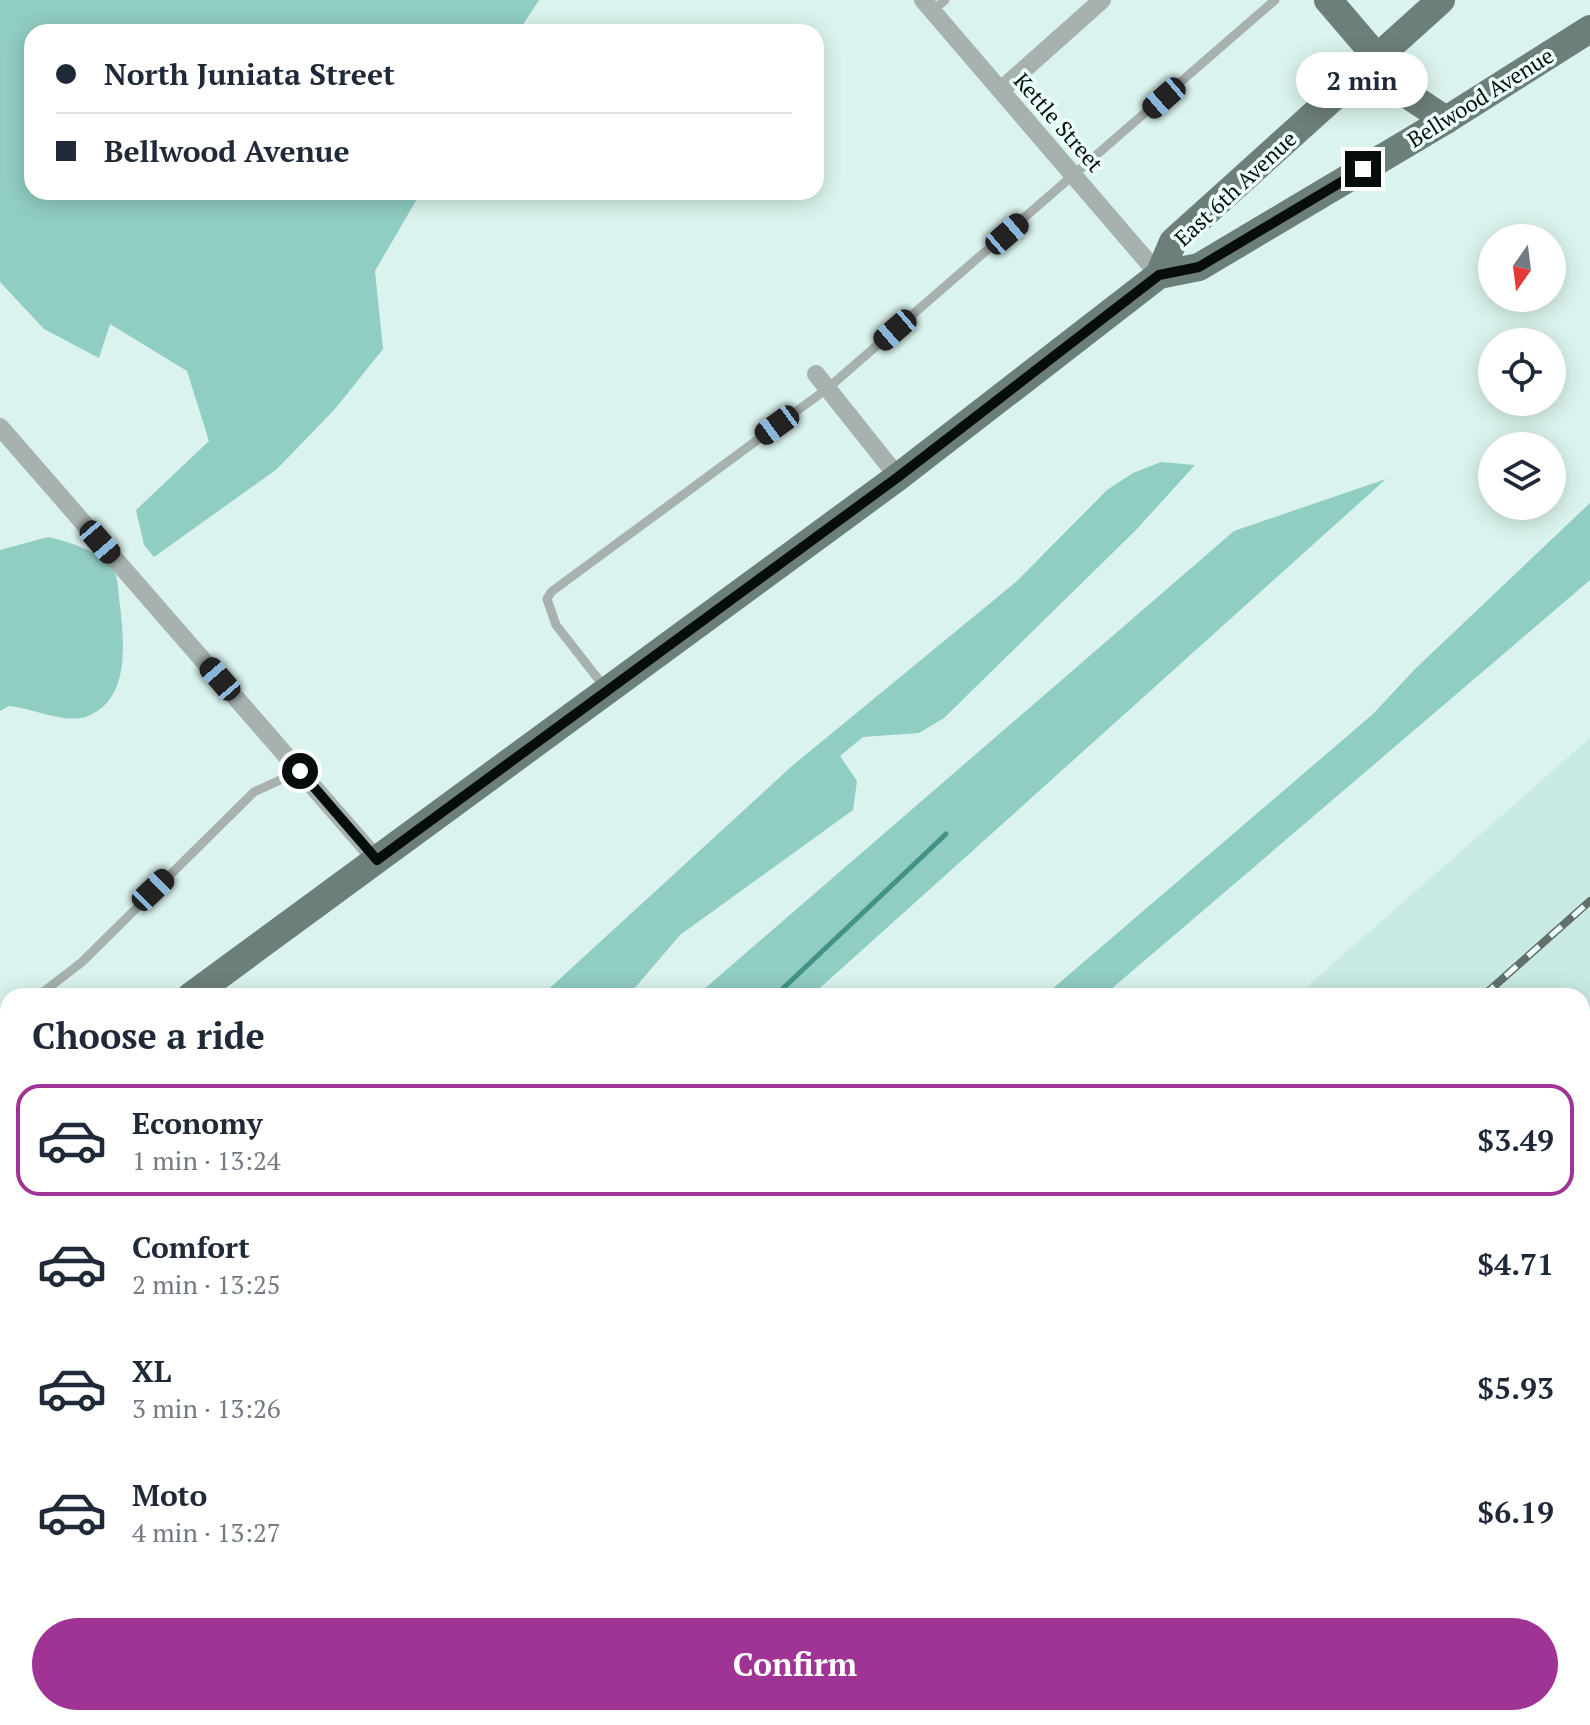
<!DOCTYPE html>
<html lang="en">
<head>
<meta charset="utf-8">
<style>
	body { margin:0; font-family:"PT Serif",serif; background:#f6f6f7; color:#1f2937; height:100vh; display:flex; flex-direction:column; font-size:30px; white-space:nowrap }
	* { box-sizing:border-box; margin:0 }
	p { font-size:26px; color:#747a83 }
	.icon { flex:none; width:44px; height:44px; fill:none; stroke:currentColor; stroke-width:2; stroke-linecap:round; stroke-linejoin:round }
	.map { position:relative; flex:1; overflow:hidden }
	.sheet { position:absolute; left:0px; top:988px; width:1590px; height:738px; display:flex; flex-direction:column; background:#fff; border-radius:24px 24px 0 0; box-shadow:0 4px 20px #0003 }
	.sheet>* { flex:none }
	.hud { position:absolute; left:24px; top:24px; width:800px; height:176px; border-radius:24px; box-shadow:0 4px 20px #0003; display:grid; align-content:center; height:176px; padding:0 32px; background:#fff }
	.needle { width:52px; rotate:194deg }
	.buttons { position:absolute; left:1478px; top:224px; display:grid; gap:16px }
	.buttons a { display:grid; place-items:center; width:88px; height:88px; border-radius:50%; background:#fff; box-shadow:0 4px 20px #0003; font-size:40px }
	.end { position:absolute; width:36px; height:36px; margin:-18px; border:10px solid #060d0c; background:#fff; box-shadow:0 0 0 4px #fff }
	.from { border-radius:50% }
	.bubble { position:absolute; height:56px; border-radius:28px; background:#fff; box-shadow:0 4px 20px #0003; font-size:26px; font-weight:600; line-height:56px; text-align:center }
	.car { position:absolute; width:24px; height:48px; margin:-24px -12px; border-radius:10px; box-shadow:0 0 6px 2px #0007; background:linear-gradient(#222 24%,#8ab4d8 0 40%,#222 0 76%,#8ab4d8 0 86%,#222 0) }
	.hud b { display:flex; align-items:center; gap:28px; height:76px; font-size:30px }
	.hud b+b { border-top:2px solid #e0e1e3 }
	.hud i { width:20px; height:20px; background:#1f2937 }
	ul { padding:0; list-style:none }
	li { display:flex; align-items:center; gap:24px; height:112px; margin:0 16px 12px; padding:0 16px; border:4px solid transparent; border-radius:24px }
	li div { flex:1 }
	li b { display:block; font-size:30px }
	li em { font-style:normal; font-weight:600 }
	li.selected { border-color:#a03494 }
	li>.icon { width:72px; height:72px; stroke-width:1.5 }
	h2 { padding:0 32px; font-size:36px; line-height:96px }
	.action { display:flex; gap:16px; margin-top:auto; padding:16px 32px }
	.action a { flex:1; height:92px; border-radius:48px; background:#a03494; color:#fff; font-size:32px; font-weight:600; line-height:92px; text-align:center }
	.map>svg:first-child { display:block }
</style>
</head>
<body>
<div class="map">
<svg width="1590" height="1725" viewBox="0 0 1590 1725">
	<rect width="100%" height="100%" fill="#dbf3ee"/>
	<g fill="#c9eae3">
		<polygon points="1590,738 1590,1564 1582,1573 1582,996 1296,996"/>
		<polygon points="377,1718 1447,1718 1441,1725 366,1725"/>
	</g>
	<g fill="#90cdc2">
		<polygon points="0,0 539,0 518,32 32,32 32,192 421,192 375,271 383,349 335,409 277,469 154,557 144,545 136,510 209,441 187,371 110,324 99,358 44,329 0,282"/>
		<polygon points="1161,462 1195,465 1136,530 944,718 919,733 863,737 840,756 857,781 853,810 680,935 628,996 541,996 792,766 1017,581 1107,490 1133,473"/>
		<polygon points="1386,479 811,996 696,996 1234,531"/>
		<polygon points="1590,503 1590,580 1103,996 1044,996 1373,714 1415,669"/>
		<path d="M48,537C69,542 100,551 113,569C119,578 118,595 120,605C124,641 131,699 88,716C65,725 34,708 9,706L0,711V550Z"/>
		<polygon points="8,1156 8,1407 0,1413 0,1159"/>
	</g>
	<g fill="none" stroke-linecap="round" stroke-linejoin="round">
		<g stroke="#449185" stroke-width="5">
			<polyline points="775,996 946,834"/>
			<polyline points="0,1468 8,1476"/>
		</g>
	</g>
	<g fill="#c2d9d4">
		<polygon points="1590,1384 1590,1489 1582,1496 1582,1391"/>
		<polygon points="1239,1718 1336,1718 1328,1725 1245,1725"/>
	</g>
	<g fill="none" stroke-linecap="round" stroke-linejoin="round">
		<polyline stroke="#889996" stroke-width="3" stroke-dasharray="2 6" stroke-linecap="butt" points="1582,1697 1590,1702"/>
		<g stroke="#a7b1af" stroke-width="9">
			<polyline points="932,11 945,0"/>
			<polyline points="606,689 556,625 547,599 551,592 828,388 1275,0"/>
			<polyline points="38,996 82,962 254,792 300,771"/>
			<polyline points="0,1018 8,1013"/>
		</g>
		<g stroke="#a7b1af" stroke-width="18">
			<polyline points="923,0 1159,275"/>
			<polyline points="1001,90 1102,0"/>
			<polyline points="816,374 898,477"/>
			<polyline points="0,427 377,860"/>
		</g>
		<polyline stroke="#859491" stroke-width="24" points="1582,1661 1590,1669"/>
		<g stroke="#6d7f7b" stroke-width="28">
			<polyline points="1328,0 1411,97 1446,120"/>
			<polyline points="1159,275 1199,267 1446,120 1590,29"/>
			<polyline points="191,996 898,477 1159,275 1173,242 1441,0"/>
			<polyline points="0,1109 8,1104"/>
			<polyline points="1582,1601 1590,1592"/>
			<polyline points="1582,1645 1590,1636"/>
			<polyline points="1466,1725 1473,1718"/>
			<polyline points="1508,1725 1515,1718"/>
		</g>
		<defs>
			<g id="rail">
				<polyline points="1483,996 1590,901"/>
				<polyline points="658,1725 666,1718"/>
				<polyline points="675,1725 683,1718"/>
			</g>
		</defs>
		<use href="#rail" stroke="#61706d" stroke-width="8"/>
		<use href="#rail" stroke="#ecfffb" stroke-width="5" stroke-dasharray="15" stroke-linecap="butt"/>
	</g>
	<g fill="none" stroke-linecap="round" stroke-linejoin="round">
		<polyline stroke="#060d0c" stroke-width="10" points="300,771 377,860 898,477 1159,275 1199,267 1363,169"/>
	</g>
	<g text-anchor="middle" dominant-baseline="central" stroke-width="7" stroke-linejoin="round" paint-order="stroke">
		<g font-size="22" fill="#060d0c" stroke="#ecfffb">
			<text transform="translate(1480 97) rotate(-32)">Bellwood Avenue</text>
			<text transform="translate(1059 122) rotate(49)">Kettle Street</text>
			<text transform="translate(1235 188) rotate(-43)">East 6th Avenue</text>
		</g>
	</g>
</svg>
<div class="buttons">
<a><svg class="needle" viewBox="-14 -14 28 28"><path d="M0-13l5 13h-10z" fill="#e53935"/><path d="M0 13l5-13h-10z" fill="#747a83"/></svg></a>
<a><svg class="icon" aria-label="locate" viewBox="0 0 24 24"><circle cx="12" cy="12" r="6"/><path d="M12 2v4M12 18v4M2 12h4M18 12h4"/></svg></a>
<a><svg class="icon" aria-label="layers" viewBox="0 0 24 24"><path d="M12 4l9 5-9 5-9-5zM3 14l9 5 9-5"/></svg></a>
</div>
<i class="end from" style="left:300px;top:771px"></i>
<i class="end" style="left:1363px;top:169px"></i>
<div class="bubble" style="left:1296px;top:52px;width:132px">2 min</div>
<i class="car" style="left:1164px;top:98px;rotate:229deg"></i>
<i class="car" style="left:1007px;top:234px;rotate:49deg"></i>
<i class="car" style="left:895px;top:330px;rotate:229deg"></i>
<i class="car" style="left:777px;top:425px;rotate:234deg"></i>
<i class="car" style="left:100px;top:542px;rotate:139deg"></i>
<i class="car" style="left:220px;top:679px;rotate:319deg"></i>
<i class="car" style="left:153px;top:890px;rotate:46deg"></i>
<div class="hud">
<b><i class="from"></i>North Juniata Street</b>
<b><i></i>Bellwood Avenue</b>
</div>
<section class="sheet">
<h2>Choose a ride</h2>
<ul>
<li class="selected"><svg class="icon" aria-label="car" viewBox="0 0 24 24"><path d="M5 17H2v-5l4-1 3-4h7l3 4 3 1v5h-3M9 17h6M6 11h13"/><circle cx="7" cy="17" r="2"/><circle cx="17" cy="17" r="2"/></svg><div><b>Economy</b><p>1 min · 13:24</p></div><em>$3.49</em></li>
<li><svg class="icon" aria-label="car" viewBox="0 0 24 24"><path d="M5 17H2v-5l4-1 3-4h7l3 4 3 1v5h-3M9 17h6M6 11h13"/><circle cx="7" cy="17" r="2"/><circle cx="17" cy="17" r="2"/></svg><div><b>Comfort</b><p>2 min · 13:25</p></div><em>$4.71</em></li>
<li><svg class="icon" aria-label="car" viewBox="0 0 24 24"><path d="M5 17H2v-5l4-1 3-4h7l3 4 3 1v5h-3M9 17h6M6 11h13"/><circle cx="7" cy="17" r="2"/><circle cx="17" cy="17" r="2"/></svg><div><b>XL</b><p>3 min · 13:26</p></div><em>$5.93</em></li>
<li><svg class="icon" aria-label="car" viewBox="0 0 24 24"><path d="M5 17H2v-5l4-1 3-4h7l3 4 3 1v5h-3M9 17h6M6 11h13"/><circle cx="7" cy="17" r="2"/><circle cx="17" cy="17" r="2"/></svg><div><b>Moto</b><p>4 min · 13:27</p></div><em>$6.19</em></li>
</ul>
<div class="action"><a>Confirm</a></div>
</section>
</div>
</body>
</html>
